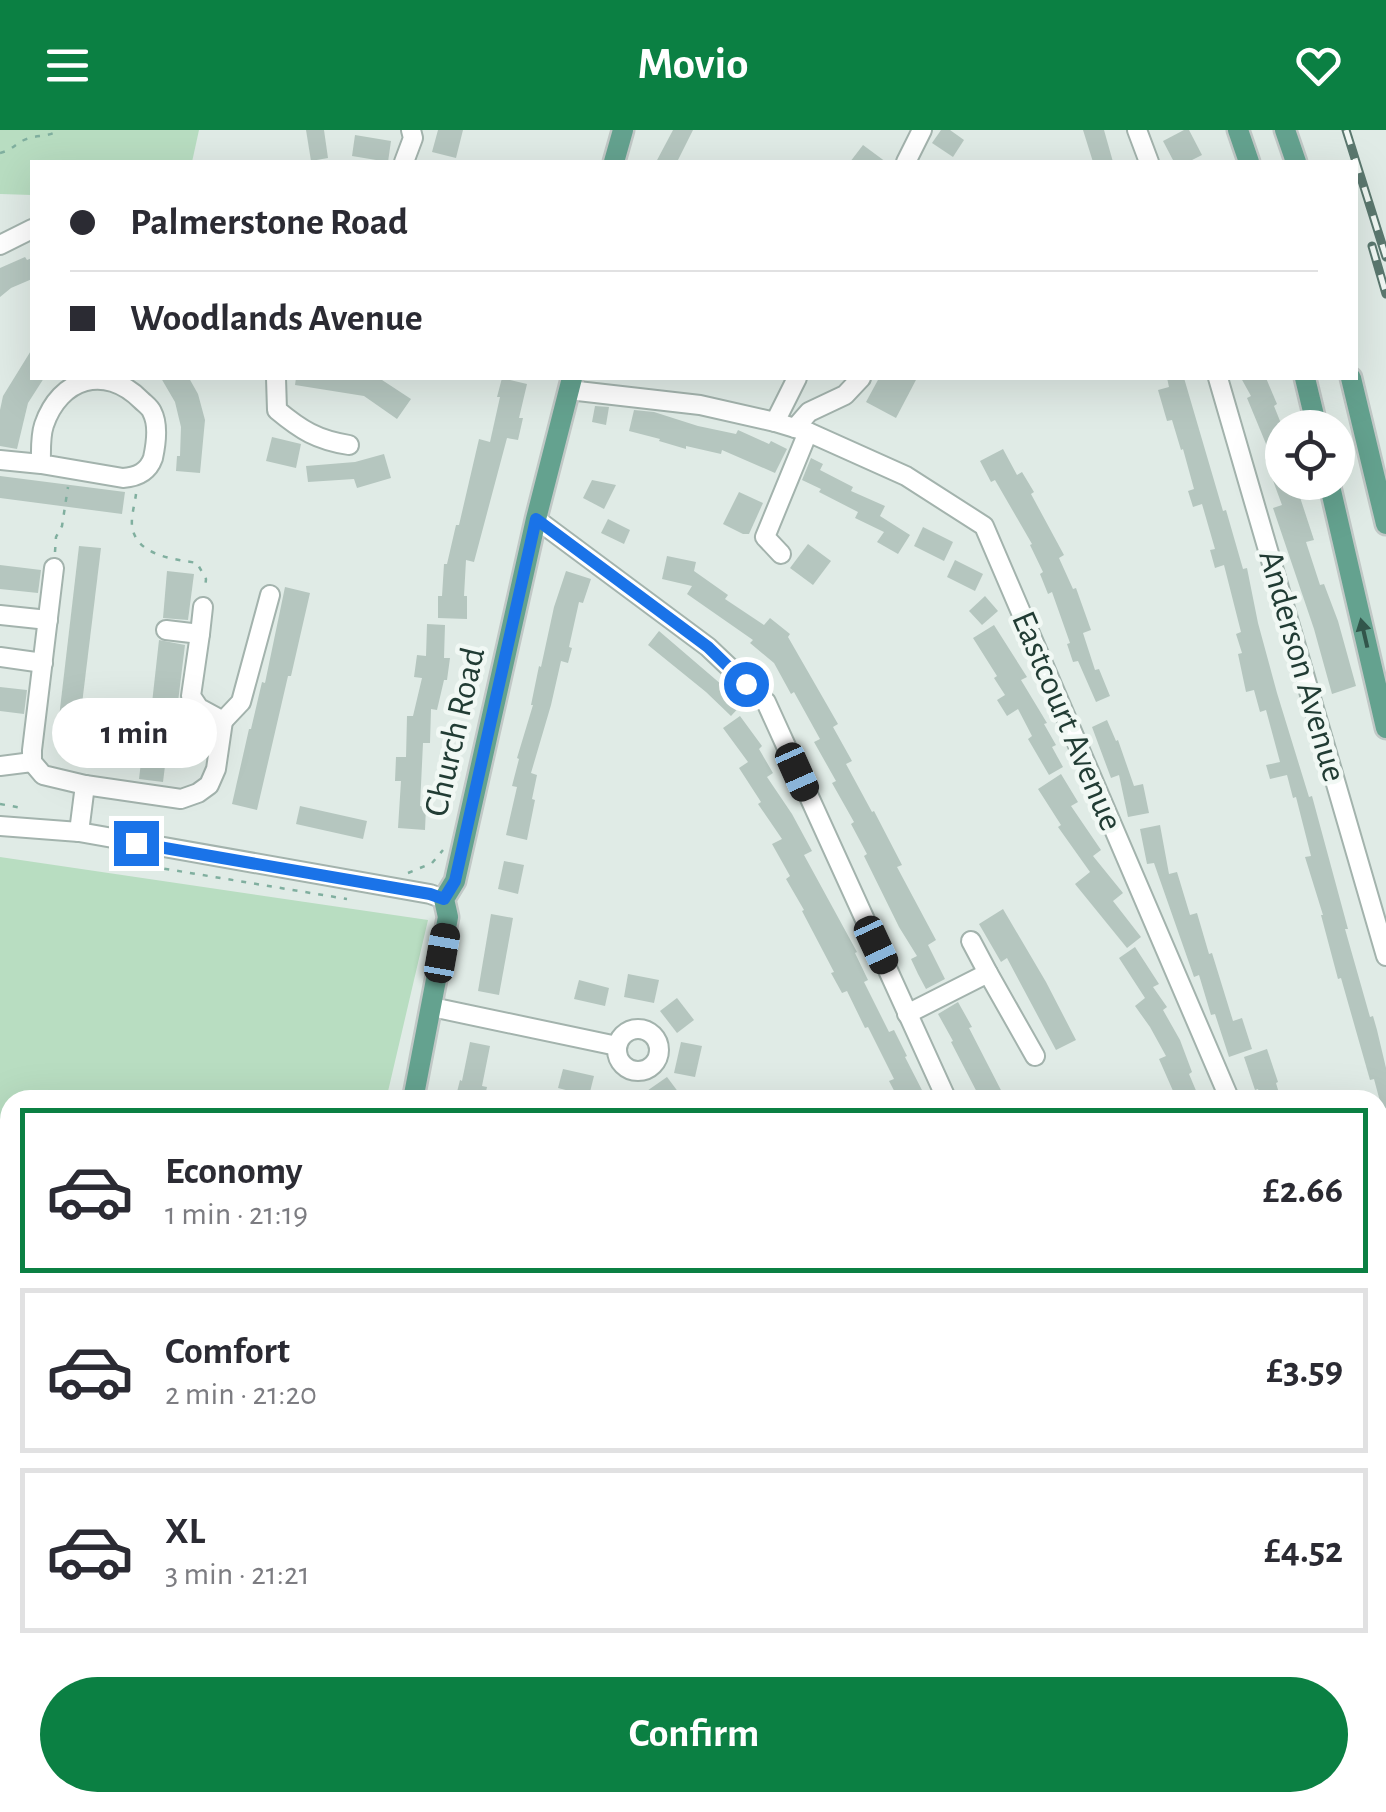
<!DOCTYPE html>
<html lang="en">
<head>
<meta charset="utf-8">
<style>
	body { margin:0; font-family:"Alegreya Sans",sans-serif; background:#f7f7f7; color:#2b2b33; height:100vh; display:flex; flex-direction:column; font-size:38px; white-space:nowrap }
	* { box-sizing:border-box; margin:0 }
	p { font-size:32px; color:#7c7c81 }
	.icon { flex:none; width:55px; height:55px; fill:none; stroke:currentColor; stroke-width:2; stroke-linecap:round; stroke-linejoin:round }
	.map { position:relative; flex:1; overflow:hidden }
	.sheet { position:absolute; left:0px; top:960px; width:1388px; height:722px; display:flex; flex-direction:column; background:#fff; border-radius:30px 30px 0 0; box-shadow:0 10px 40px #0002 }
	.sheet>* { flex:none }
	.hud { position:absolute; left:30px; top:30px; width:1328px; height:220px; border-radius:0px; box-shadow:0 10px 40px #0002; display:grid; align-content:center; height:220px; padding:0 40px; background:#fff }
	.tools { position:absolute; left:1265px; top:280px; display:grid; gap:20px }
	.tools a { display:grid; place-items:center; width:90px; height:90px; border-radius:50%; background:#fff; box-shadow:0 10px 40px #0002; font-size:50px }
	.end { position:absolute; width:45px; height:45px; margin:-22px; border:12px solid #1a73e8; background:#fff; box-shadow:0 0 0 5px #fff }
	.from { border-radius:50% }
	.bubble { position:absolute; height:70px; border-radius:35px; background:#fff; box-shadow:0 10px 40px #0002; font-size:32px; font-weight:700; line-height:70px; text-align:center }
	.car { position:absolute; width:30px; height:60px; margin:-30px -15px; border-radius:12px; box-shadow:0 0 8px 2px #0007; background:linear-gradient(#222 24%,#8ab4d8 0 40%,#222 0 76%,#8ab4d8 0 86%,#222 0) }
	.hud b { display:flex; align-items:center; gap:35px; height:95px; font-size:38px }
	.hud b+b { border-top:2px solid #e1e1e2 }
	.hud i { width:25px; height:25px; background:#2b2b33 }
	ul { padding:18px 0 0; list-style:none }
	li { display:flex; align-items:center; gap:30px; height:165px; margin:0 20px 15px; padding:0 20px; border:5px solid #e1e1e2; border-radius:0px }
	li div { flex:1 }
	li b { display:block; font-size:38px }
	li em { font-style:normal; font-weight:700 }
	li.current { border-color:#0b8043 }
	li>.icon { width:90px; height:90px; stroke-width:1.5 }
	.cta { display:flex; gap:20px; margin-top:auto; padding:20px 40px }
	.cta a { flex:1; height:115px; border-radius:60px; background:#0b8043; color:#fff; font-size:40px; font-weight:700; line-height:115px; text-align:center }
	header { display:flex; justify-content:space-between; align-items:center; height:130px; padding:0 40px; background:#0b8043; color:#fff; font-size:45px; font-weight:700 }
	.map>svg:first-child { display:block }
</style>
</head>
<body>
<header><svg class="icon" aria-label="menu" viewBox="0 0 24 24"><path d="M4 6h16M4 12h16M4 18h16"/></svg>Movio<svg class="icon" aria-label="heart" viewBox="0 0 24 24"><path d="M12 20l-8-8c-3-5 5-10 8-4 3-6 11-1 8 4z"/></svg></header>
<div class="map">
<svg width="1386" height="1682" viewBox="0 0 1386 1682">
	<rect width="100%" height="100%" fill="#e0ebe6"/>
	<g fill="#b8ddc1">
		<polygon points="0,0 199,0 192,32 32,32 32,65 0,64"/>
		<polygon points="0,727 428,790 386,970 10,970 10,1332 0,1339"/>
	</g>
	<g fill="#b5c6bf">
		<polygon points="306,0 324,0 328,28 311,31"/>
		<polygon points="438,0 463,0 456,28 432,22"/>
		<polygon points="673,0 693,0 677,32 656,32"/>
		<polygon points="941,0 950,0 964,10 953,27 932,13"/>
		<polygon points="1083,0 1104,0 1113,32 1093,32"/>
		<polygon points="1184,0 1189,0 1202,25 1188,32 1174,32 1163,11"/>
		<polygon points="355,5 391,11 388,32 352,26"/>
		<polygon points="863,15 886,32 850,32"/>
		<polygon points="25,127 27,130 32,128 32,149 11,158 0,167 0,138"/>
		<polygon points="32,219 32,248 44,248 28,273 17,319 0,316 0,280 3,266"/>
		<polygon points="161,248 189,248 198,264 205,290 200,343 176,341 177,326 180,326 181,297 175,272"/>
		<polygon points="296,248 379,248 411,269 397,289 364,266 295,255"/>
		<polygon points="502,248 527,254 519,288 523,288 518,310 507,308 474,432 466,430 464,466 467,466 467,489 438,488 438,466 442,466 444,434 447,434 456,395 459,395 479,309 490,312 500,267 497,267"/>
		<polygon points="879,248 917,248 896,288 866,272"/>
		<polygon points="1167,248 1184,248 1223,381 1226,380 1243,439 1247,438 1258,493 1277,563 1309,667 1312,666 1348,799 1345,799 1370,887 1373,886 1377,900 1386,938 1386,978 1382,979 1374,949 1370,950 1341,848 1338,849 1321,785 1323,785 1305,727 1311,726 1296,667 1293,668 1287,645 1270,649 1266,635 1280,632 1266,580 1260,582 1254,560 1246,562 1238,524 1242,523 1236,504 1241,502 1224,435 1215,438 1210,420 1215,419 1202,374 1193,377 1188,361 1194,359 1183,319 1181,320 1172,290 1167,291 1158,260 1169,257"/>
		<polygon points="1241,248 1266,248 1277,274 1274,276 1282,296 1282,352 1295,352 1314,410 1306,412 1320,455 1324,454 1338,491 1356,556 1332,564 1314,499 1273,378 1282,375 1265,329 1271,326 1247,268 1251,266"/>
		<polygon points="595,276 609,277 606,295 592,292"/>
		<polygon points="634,280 654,282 698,296 736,304 738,300 769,314 771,311 787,319 775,343 722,320 721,324 686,316 686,319 659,311 660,309 629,301"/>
		<polygon points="272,307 301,314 296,338 266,331"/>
		<polygon points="1003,319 1017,345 1022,342 1034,362 1031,364 1064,425 1059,428 1073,459 1076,458 1091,500 1083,503 1095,540 1099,539 1110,566 1096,572 1078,531 1073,532 1067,514 1070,513 1052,462 1048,464 1040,444 1043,442 1030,415 1032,414 995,350 991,352 980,331"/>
		<polygon points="384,324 391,348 357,358 354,349 308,352 306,336 355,332"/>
		<polygon points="811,328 823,334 820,340 853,357 851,361 885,376 880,386 910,405 898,424 877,412 884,402 855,388 858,382 819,362 821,359 802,350"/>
		<polygon points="0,346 125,362 122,384 0,368"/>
		<polygon points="592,350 616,355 604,379 583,368"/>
		<polygon points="739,362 763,373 749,404 743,404 723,394"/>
		<polygon points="608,389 630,400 624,414 601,403"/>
		<polygon points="923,397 953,412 944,431 914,416"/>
		<polygon points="808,414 831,431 813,455 790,438"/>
		<polygon points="79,416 101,418 77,615 56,613"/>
		<polygon points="667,426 696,432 694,441 728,465 725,469 764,495 770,488 790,504 788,507 838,594 833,597 852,631 846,634 872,682 874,681 902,735 897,737 936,810 928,815 945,849 926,859 918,844 911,829 917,826 899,797 864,726 867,724 851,694 854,692 832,653 836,651 814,612 820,609 794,562 791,564 774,533 750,513 753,510 687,464 692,456 662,449"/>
		<polygon points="955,430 983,444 975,461 947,447"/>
		<polygon points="0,435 41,440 38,463 0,459"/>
		<polygon points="167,441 194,444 188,490 163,488"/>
		<polygon points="566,441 591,449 583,473 579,472 569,517 572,518 568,533 561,531 551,575 531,643 537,645 532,669 535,670 527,710 506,705 517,657 512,656 519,629 517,628 533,575 531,575 539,536 541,537 554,477"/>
		<polygon points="285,457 310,463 291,546 288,546 257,680 232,674 249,599 251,599 262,552 265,553"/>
		<polygon points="985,466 998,481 982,495 969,481"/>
		<polygon points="427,494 445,495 444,528 450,528 447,550 444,550 437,580 431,579 430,613 423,613 420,676 426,677 425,700 398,698 401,651 395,651 396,627 406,627 407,586 413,586 422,548 414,547 417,525 426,526"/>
		<polygon points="994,495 1027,547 1021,550 1047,593 1044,594 1056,615 1052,617 1063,637 1049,645 1028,609 1032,606 1018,579 1007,586 997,570 1005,565 994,548 997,546 973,508"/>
		<polygon points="659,501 743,573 731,586 706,562 648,515"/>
		<polygon points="159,510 185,515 176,588 171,588 163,652 139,649 146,590 150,591"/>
		<polygon points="0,557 27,560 24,584 0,581"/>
		<polygon points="740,586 762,616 759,619 773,643 767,647 792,684 812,721 804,725 857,822 855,823 868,850 864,852 889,902 894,900 907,926 905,927 924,964 912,970 899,970 889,951 894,949 868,897 865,898 847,861 842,863 831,843 834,842 802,781 804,780 786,749 790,746 772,714 782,709 758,674 761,672 739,638 748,632 723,598"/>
		<polygon points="1107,590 1116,611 1118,610 1134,656 1143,654 1149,683 1128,687 1119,645 1111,648 1092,597"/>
		<polygon points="1061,644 1078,672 1071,676 1101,720 1093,726 1123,763 1113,771 1141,807 1127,818 1075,754 1090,742 1058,697 1061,695 1038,659"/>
		<polygon points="300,676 367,691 363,709 296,694"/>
		<polygon points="1160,695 1169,744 1177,742 1190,785 1197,783 1209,824 1212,823 1233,891 1242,888 1252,919 1229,927 1215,884 1211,885 1199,845 1194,847 1154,733 1147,734 1140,699"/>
		<polygon points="504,731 524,735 518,764 498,759"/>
		<polygon points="1003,779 1046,852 1076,910 1056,920 1007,828 1001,832 979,794"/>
		<polygon points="491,784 513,788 499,865 478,861"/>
		<polygon points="1135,817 1159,854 1153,857 1167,877 1163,880 1180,910 1192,942 1189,944 1200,970 1177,970 1159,929 1166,926 1150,897 1135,876 1145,868 1119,828"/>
		<polygon points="628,844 659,850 654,873 624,867"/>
		<polygon points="579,850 609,858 605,876 574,869"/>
		<polygon points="677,868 694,890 677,903 660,881"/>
		<polygon points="958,872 972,897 969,898 1006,970 981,970 951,912 953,911 938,884"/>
		<polygon points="470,912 490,916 482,956 487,957 484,970 455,970 460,950 462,951"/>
		<polygon points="681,912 702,916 695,947 674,943"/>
		<polygon points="1267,919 1278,952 1276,953 1281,970 1262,970 1258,959 1255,960 1244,927"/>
		<polygon points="563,939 594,946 589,966 558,958"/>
		<polygon points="667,947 679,963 668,970 634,970"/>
	</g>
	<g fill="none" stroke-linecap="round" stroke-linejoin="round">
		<defs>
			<g id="minor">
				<polyline points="1137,0 1149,32"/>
				<polyline points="404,32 413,8 411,0"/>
				<polyline points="906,32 922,0"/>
				<polyline points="0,115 32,99"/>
				<path d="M276,248L277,280C301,300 317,310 349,315"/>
				<polyline points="1218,248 1386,826"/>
				<polyline points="569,260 700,275 775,292 808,302 906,346 984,396 1230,970"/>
				<polyline points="775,292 797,248"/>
				<polyline points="795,298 809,282 845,265 861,248"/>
				<path d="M0,330L41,334L123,348C137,347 148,342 153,328C156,314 159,295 152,282C150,277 145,274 141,270C105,234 60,248 44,295C40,307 41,322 41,334"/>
				<polyline points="536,389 708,517 766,572 947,970"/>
				<polyline points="781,424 765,407 808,302"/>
				<polyline points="54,438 32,620 32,632 43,645 85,655 181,669 198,663 209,655 216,639 223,591 199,578 191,566 200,504 166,500"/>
				<polyline points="0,485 48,490"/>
				<polyline points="200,504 203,477"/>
				<polyline points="0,527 43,533"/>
				<polyline points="223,591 241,572 270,465"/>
				<polyline points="0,636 32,632"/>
				<polyline points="0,696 79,702 430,764 444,769"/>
				<polyline points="79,702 85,655"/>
				<polyline points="971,811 988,843"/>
				<polyline points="432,877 617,916"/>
				<polyline points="907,884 988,843 1035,926"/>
				<circle cx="638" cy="920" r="21"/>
				<polyline points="1378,1122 1386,1120"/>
				<polyline points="641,1672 649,1682"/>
				<polyline points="1349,1672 1352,1682"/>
				<polyline points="695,1682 717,1672"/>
			</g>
			<g id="major">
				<polyline points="1238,0 1249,32"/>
				<polyline points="1285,0 1296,32"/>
				<polyline points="614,32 623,0"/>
				<polyline points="1305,248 1317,298"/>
				<polyline points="1351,248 1386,394"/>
				<polyline points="1329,352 1386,598"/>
				<polyline points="413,970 448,787 444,769 455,751 536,389 572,248"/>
				<polyline points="0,1639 10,1629"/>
			</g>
		</defs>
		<use href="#minor" stroke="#a3b3ad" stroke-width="22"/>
		<use href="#major" stroke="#c1c8c6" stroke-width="25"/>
		<g stroke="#80af9f" stroke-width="2.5" stroke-dasharray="5 8" stroke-linecap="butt">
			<path d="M0,23C12,20 14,15 24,10C36,4 48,8 59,0"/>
			<path d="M136,364C135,373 131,386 132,396C136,426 174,429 197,433L206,449L205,459"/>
			<polyline points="55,422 56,407 62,396 68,357"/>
			<polyline points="0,674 22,678"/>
			<polyline points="114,727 124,732 347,769"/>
			<polyline points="408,743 432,733 443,720"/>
			<polyline points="0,1287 3,1284"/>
			<polyline points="304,1682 305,1672"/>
		</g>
		<use href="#minor" stroke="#fff" stroke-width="18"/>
		<use href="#major" stroke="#64a28f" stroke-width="20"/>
		<defs>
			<g id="rail">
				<polyline points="1346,0 1386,127"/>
				<polyline points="1372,116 1386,164"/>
			</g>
		</defs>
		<use href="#rail" stroke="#5b786f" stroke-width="9"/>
		<use href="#rail" stroke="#f1f8f4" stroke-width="5" stroke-dasharray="15" stroke-linecap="butt"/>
	</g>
	<defs><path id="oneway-solid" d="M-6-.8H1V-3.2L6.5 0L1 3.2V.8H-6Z" transform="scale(2.5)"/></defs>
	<use fill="#32564b" href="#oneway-solid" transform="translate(1364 503) rotate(-103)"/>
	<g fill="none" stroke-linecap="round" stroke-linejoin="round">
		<polyline stroke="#1a73e8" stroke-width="12" points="136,713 430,764 444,769 455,751 536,389 708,517 746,554"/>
	</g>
	<g text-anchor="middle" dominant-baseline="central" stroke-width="9" stroke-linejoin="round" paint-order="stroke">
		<g font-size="35" fill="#213c34" stroke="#f1f8f4">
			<text transform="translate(1302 536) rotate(74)">Anderson Avenue</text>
			<text transform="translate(1067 591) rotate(67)">Eastcourt Avenue</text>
			<text transform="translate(455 602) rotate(-77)">Church Road</text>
		</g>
	</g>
</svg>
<div class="tools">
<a><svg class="icon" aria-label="locate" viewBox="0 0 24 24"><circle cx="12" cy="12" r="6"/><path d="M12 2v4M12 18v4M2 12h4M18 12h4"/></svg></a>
</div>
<i class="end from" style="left:746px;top:554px"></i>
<i class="end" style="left:136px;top:713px"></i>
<div class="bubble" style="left:52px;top:568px;width:165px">1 min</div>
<i class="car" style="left:797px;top:642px;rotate:156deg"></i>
<i class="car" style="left:876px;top:815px;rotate:155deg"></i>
<i class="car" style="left:442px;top:823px;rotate:10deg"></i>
<div class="hud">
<b><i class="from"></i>Palmerstone Road</b>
<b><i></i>Woodlands Avenue</b>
</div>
<section class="sheet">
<ul>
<li class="current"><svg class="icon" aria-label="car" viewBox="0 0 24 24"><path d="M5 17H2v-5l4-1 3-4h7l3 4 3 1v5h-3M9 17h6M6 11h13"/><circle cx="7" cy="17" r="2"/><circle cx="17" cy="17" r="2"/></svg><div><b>Economy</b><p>1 min · 21:19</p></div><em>£2.66</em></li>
<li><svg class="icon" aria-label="car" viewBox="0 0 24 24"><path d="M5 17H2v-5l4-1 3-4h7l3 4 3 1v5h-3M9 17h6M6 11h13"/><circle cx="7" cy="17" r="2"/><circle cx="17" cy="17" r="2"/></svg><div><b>Comfort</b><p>2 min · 21:20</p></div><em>£3.59</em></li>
<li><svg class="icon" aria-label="car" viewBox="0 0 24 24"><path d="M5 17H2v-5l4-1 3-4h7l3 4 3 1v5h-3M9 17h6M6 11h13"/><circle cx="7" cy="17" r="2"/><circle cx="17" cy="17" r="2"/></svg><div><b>XL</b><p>3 min · 21:21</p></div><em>£4.52</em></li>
</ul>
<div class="cta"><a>Confirm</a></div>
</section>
</div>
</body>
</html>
